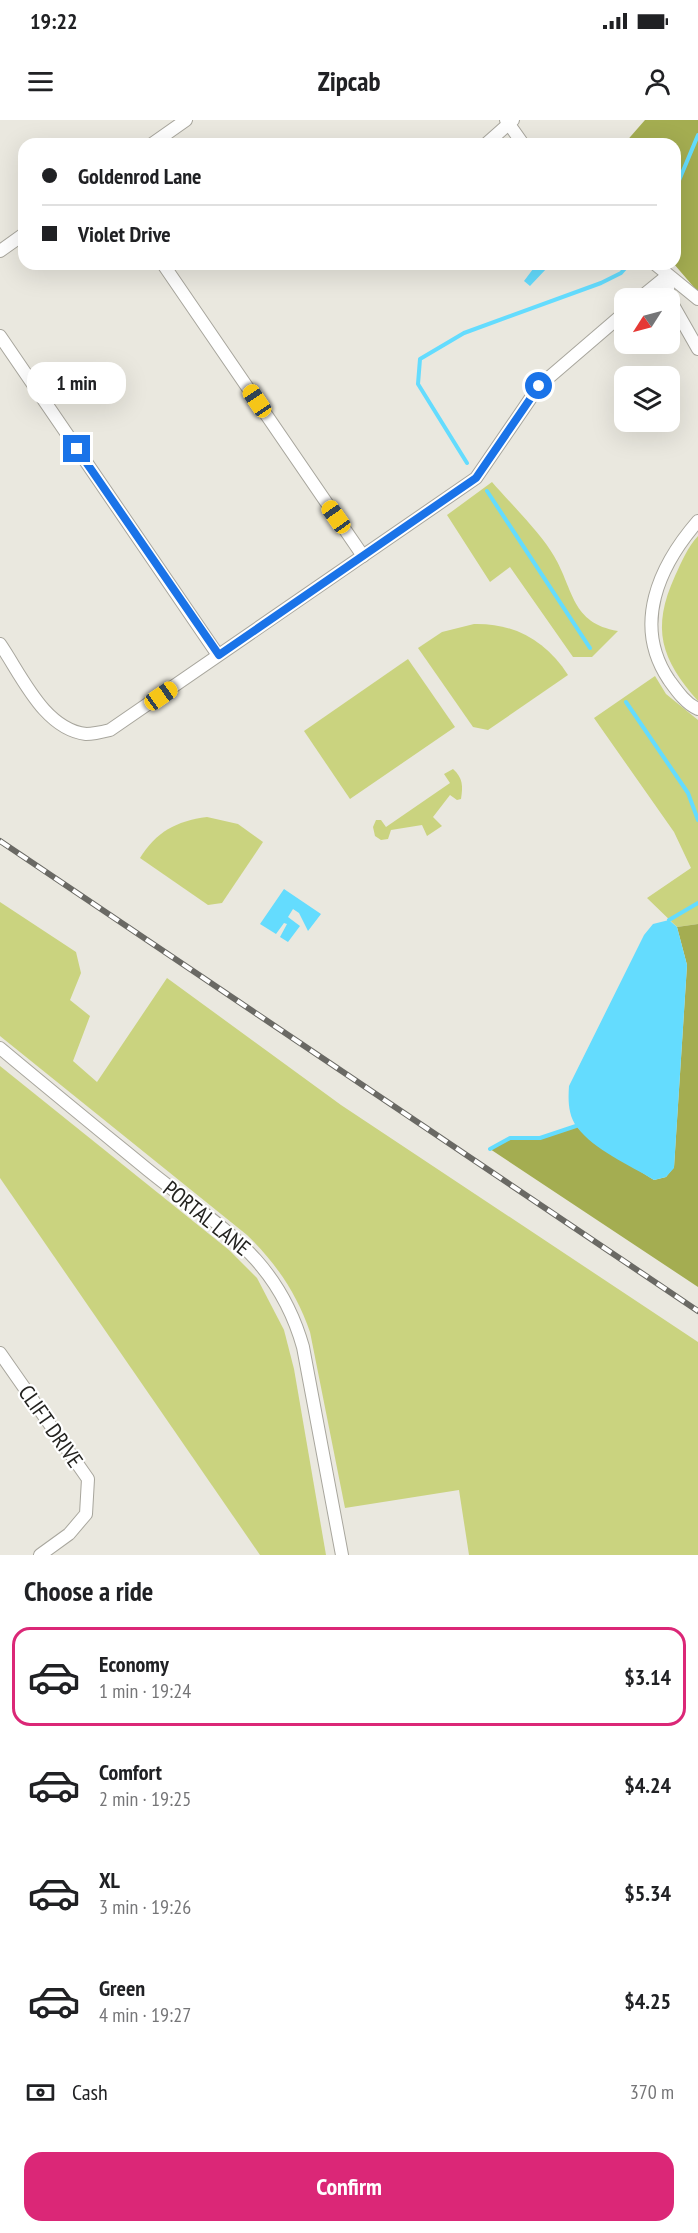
<!DOCTYPE html>
<html lang="en">
<head>
<meta charset="utf-8">
<style>
	body { margin:0; font-family:"PT Sans Narrow",sans-serif; background:#f2f2f2; color:#202124; height:100vh; display:flex; flex-direction:column; font-size:22px; white-space:nowrap }
	* { box-sizing:border-box; margin:0 }
	p { font-size:20px; color:#757577 }
	.icon { flex:none; width:33px; height:33px; fill:none; stroke:currentColor; stroke-width:2; stroke-linecap:round; stroke-linejoin:round }
	.map { position:relative; height:1435px; overflow:hidden }
	.side { display:flex; flex-direction:column; background:#fff; flex:1 }
	.side>* { flex:none }
	.hud { position:absolute; left:18px; top:18px; width:663px; height:132px; border-radius:18px; box-shadow:0 6px 24px #0002; display:grid; align-content:center; height:132px; padding:0 24px; background:#fff }
	.needle { width:39px; rotate:234deg }
	.buttons { position:absolute; left:614px; top:168px; display:grid; gap:12px }
	.buttons a { display:grid; place-items:center; width:66px; height:66px; border-radius:12px; background:#fff; box-shadow:0 6px 24px #0002; font-size:30px }
	.end { position:absolute; width:27px; height:27px; margin:-14px; border:8px solid #1a73e8; background:#fff; box-shadow:0 0 0 3px #fff }
	.from { border-radius:50% }
	.bubble { position:absolute; height:42px; border-radius:18px; background:#fff; box-shadow:0 6px 24px #0002; font-size:20px; font-weight:700; line-height:42px; text-align:center }
	.car { position:absolute; width:18px; height:36px; margin:-18px -9px; border-radius:8px; box-shadow:0 0 4px 2px #0007; background:linear-gradient(#f5c518 24%,#345 0 40%,#f5c518 0 76%,#345 0 86%,#f5c518 0) }
	.hud b { display:flex; align-items:center; gap:21px; height:57px; font-size:22px }
	.hud b+b { border-top:2px solid #e0e0e0 }
	.hud i { width:15px; height:15px; background:#202124 }
	ul { padding:0; list-style:none }
	li { display:flex; align-items:center; gap:18px; height:99px; margin:0 12px 9px; padding:0 12px; border:3px solid transparent; border-radius:18px }
	li div { flex:1 }
	li b { display:block; font-size:22px }
	li em { font-style:normal; font-weight:700 }
	li.active { border-color:#db2777 }
	li>.icon { width:54px; height:54px; stroke-width:1.5 }
	h2 { padding:0 24px; font-size:27px; line-height:72px }
	.pay { display:flex; align-items:center; gap:15px; height:66px; padding:0 24px; font-size:22px }
	.pay p { margin-inline-start:auto }
	.cta { display:flex; gap:12px; margin-top:auto; padding:12px 24px }
	.cta a { flex:1; height:69px; border-radius:18px; background:#db2777; color:#fff; font-size:24px; font-weight:700; line-height:69px; text-align:center }
	.status { display:flex; justify-content:space-between; align-items:center; height:42px; padding:0 30px; background:#fff; direction:ltr }
	.status svg { height:16px; fill:currentColor }
	header { display:flex; justify-content:space-between; align-items:center; height:78px; padding:0 24px; background:#fff; font-size:27px; font-weight:700 }
	.map>svg:first-child { display:block }
</style>
</head>
<body>
<div class="status"><b>19:22</b><svg viewBox="0 0 49 12"><path d="M0 12V9h3v3zM5 12V6h3v6zM10 12V3h3v9zM15 12V0h3v12zM26 1h20v11H26zM47 4h2v5h-2z"/></svg></div>
<header><svg class="icon" aria-label="menu" viewBox="0 0 24 24"><path d="M4 6h16M4 12h16M4 18h16"/></svg>Zipcab<svg class="icon" aria-label="person" viewBox="0 0 24 24"><circle cx="12" cy="8" r="4"/><path d="M4 21q1-7 8-7t8 7"/></svg></header>
<div class="map">
<svg width="698" height="1435" viewBox="0 0 698 1435">
	<rect width="100%" height="100%" fill="#eae8df"/>
	<g fill="#cad37f">
		<path d="M492,362C510,383 540,412 554,436C574,470 571,503 618,511L592,537H573L510,447L490,462L447,395Z"/>
		<path d="M698,416V581C661,539 651,509 675,456C682,441 687,428 698,416Z"/>
		<path d="M474,504C515,503 546,521 568,555L488,610L473,607L418,528L442,512Z"/>
		<polygon points="408,539 455,607 350,679 304,611"/>
		<polygon points="655,556 666,574 698,600 698,804 677,807 647,778 691,748 674,712 594,598"/>
		<path d="M453,649C463,658 463,666 461,679L457,680L450,675L433,697L442,706L427,716L422,705L391,710L388,719L381,720L375,716L373,707L376,700H381L386,707L450,663L444,654Z"/>
		<path d="M207,697L238,704L263,722L222,783L208,785L140,738C156,712 176,701 207,697Z"/>
		<path d="M0,782L76,832L81,853L70,880L90,896L73,941L97,962L167,858L341,985L698,1222V1435H469L459,1370L345,1388L310,1212C297,1174 276,1143 247,1115L0,916Z"/>
		<polygon points="0,946 229,1130 257,1158 284,1210 294,1249 326,1435 260,1435 0,1058"/>
	</g>
	<g fill="#a4ad51">
		<polygon points="645,0 698,0 698,172 674,144 675,24 624,24"/>
		<polygon points="698,804 698,1167 490,1029 510,1018 540,1018 576,1006 592,1021 654,1060 666,1057 674,1047 687,845 677,807"/>
	</g>
	<g fill="#64dcfe">
		<polygon points="531,144 544,144 547,148 530,166 524,161 533,149"/>
		<polygon points="284,769 321,794 308,811 299,793 293,789 288,797 300,806 288,822 280,817 287,804 284,803 276,814 260,804"/>
		<path d="M669,800L677,807L687,845L674,1048L666,1057L654,1060C630,1045 594,1030 577,1007C568,995 568,980 569,966L644,815L653,804Z"/>
	</g>
	<g fill="none" stroke-linecap="round" stroke-linejoin="round">
		<g stroke="#64dcfe" stroke-width="4">
			<polyline points="675,70 698,15"/>
			<polyline points="467,343 418,264 420,239 464,213 601,163 621,153 628,145"/>
			<polyline points="487,371 590,528"/>
			<polyline points="626,582 688,673 698,700"/>
			<polyline points="669,800 698,783"/>
			<polyline points="490,1029 510,1018 540,1018 576,1006"/>
		</g>
		<defs>
			<g id="minor">
				<polyline points="506,0 523,24"/>
				<polyline points="152,24 186,0"/>
				<polyline points="486,24 513,0"/>
				<polyline points="0,131 24,114"/>
				<polyline points="163,144 363,436"/>
				<polyline points="655,144 698,179"/>
				<polyline points="667,156 669,178 698,229"/>
				<polyline points="640,178 667,156"/>
				<polyline points="0,216 218,535"/>
				<path d="M698,401C659,446 632,505 669,560C677,571 686,584 698,589"/>
				<path d="M0,524C22,556 44,609 86,614C93,614 102,612 110,610L476,358L539,266L624,193"/>
				<path d="M0,928C49,969 98,1009 148,1050C217,1106 277,1135 303,1227L342,1435"/>
				<polyline points="0,1233 88,1359 86,1394 69,1414 40,1435"/>
			</g>
		</defs>
		<use href="#minor" stroke="#a8a69d" stroke-width="14"/>
		<use href="#minor" stroke="#fff" stroke-width="12"/>
		<defs>
			<polyline id="rail" points="0,721 698,1191"/>
		</defs>
		<use href="#rail" stroke="#6a6964" stroke-width="6"/>
		<use href="#rail" stroke="#fff" stroke-width="4" stroke-dasharray="11" stroke-linecap="butt"/>
	</g>
	<g fill="none" stroke-linecap="round" stroke-linejoin="round">
		<polyline stroke="#1a73e8" stroke-width="8" points="77,329 219,535 476,358 539,266"/>
	</g>
	<g text-anchor="middle" dominant-baseline="central" stroke-width="4.5" stroke-linejoin="round" paint-order="stroke">
		<g font-size="22" fill="#242320" stroke="#fff">
			<text transform="translate(207 1098) rotate(39)">PORTAL LANE</text>
			<text transform="translate(51 1306) rotate(55)">CLIFT DRIVE</text>
		</g>
	</g>
</svg>
<div class="buttons">
<a><svg class="needle" viewBox="-14 -14 28 28"><path d="M0-13l5 13h-10z" fill="#e53935"/><path d="M0 13l5-13h-10z" fill="#757577"/></svg></a>
<a><svg class="icon" aria-label="layers" viewBox="0 0 24 24"><path d="M12 4l9 5-9 5-9-5zM3 14l9 5 9-5"/></svg></a>
</div>
<i class="end from" style="left:539px;top:266px"></i>
<i class="end" style="left:77px;top:329px"></i>
<div class="bubble" style="left:27px;top:242px;width:99px">1 min</div>
<i class="car" style="left:257px;top:281px;rotate:326deg"></i>
<i class="car" style="left:336px;top:397px;rotate:325deg"></i>
<i class="car" style="left:161px;top:576px;rotate:55deg"></i>
<div class="hud">
<b><i class="from"></i>Goldenrod Lane</b>
<b><i></i>Violet Drive</b>
</div>
</div>
<section class="side">
<h2>Choose a ride</h2>
<ul>
<li class="active"><svg class="icon" aria-label="car" viewBox="0 0 24 24"><path d="M5 17H2v-5l4-1 3-4h7l3 4 3 1v5h-3M9 17h6M6 11h13"/><circle cx="7" cy="17" r="2"/><circle cx="17" cy="17" r="2"/></svg><div><b>Economy</b><p>1 min · 19:24</p></div><em>$3.14</em></li>
<li><svg class="icon" aria-label="car" viewBox="0 0 24 24"><path d="M5 17H2v-5l4-1 3-4h7l3 4 3 1v5h-3M9 17h6M6 11h13"/><circle cx="7" cy="17" r="2"/><circle cx="17" cy="17" r="2"/></svg><div><b>Comfort</b><p>2 min · 19:25</p></div><em>$4.24</em></li>
<li><svg class="icon" aria-label="car" viewBox="0 0 24 24"><path d="M5 17H2v-5l4-1 3-4h7l3 4 3 1v5h-3M9 17h6M6 11h13"/><circle cx="7" cy="17" r="2"/><circle cx="17" cy="17" r="2"/></svg><div><b>XL</b><p>3 min · 19:26</p></div><em>$5.34</em></li>
<li><svg class="icon" aria-label="car" viewBox="0 0 24 24"><path d="M5 17H2v-5l4-1 3-4h7l3 4 3 1v5h-3M9 17h6M6 11h13"/><circle cx="7" cy="17" r="2"/><circle cx="17" cy="17" r="2"/></svg><div><b>Green</b><p>4 min · 19:27</p></div><em>$4.25</em></li>
</ul>
<div class="pay"><svg class="icon" aria-label="cash" viewBox="0 0 24 24"><path d="M3 7h18v10H3z"/><circle cx="12" cy="12" r="2"/></svg>Cash<p>370 m</p></div>
<div class="cta"><a>Confirm</a></div>
</section>
</body>
</html>
